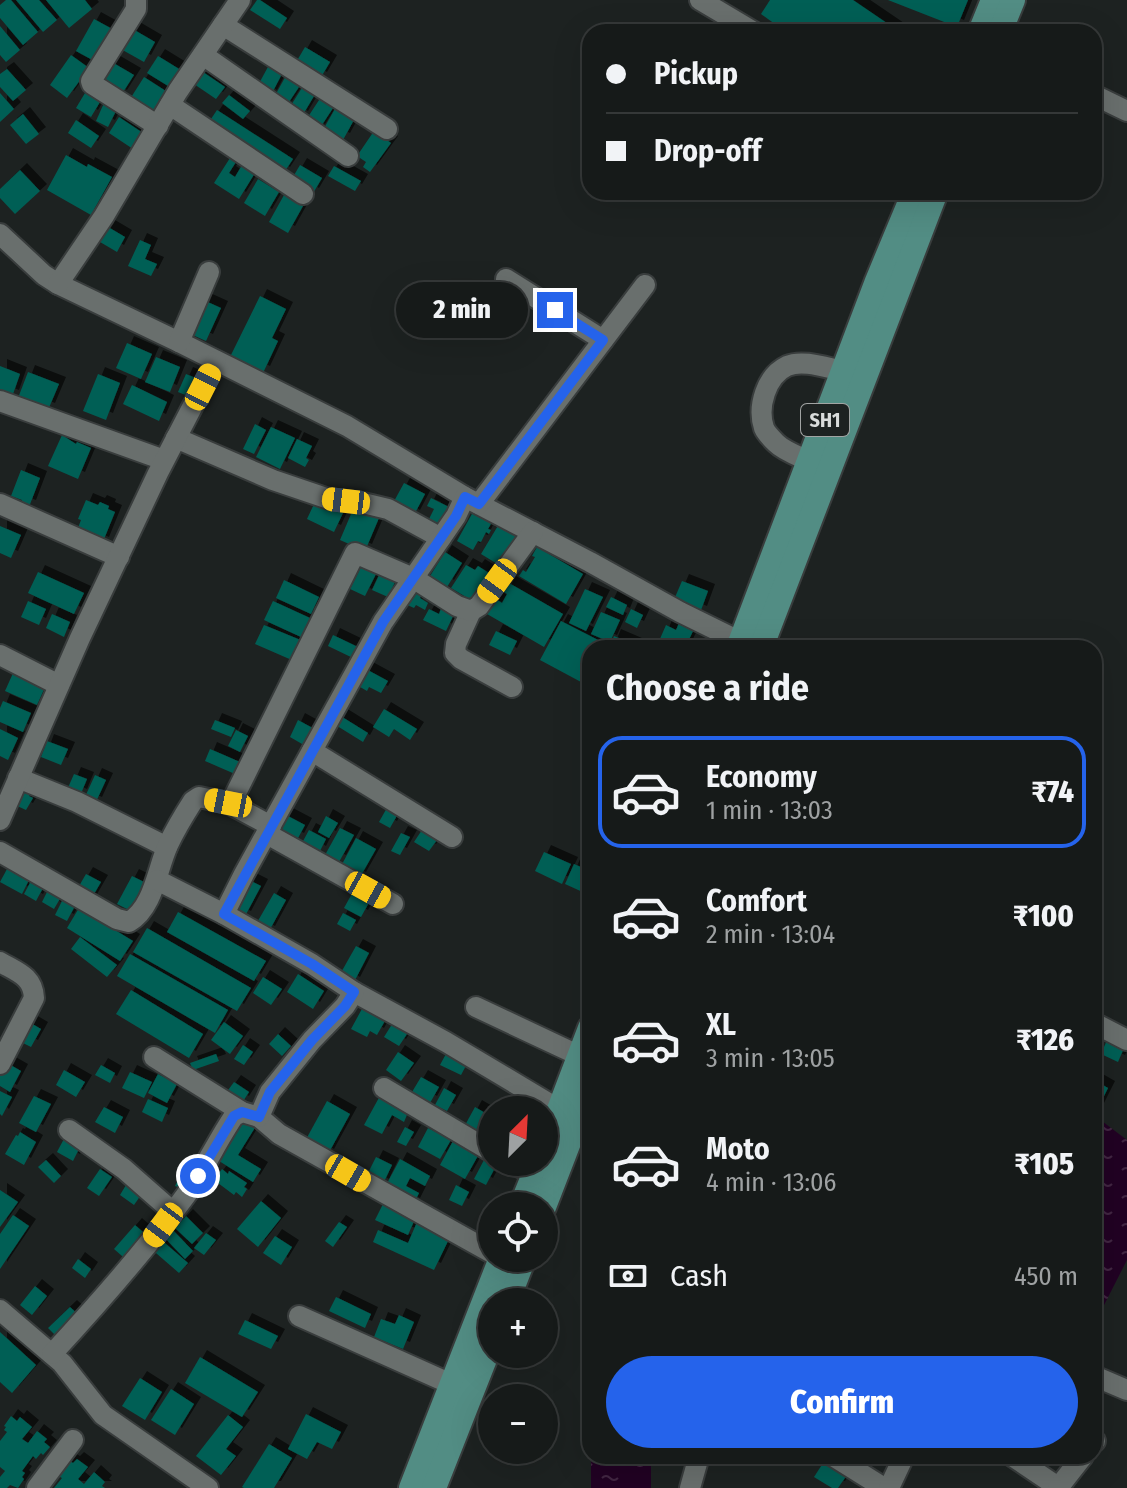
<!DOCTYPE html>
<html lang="en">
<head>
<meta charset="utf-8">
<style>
	body { margin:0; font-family:"Fira Sans Condensed",sans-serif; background:#232726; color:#f1f3f6; height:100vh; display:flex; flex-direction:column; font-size:30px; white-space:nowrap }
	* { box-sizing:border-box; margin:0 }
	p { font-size:26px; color:#9ea1a2 }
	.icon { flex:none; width:44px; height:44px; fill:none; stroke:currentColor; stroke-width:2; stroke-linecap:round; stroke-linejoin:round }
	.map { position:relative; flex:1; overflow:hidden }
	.drawer { position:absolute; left:582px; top:640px; width:520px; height:824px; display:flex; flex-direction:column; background:#161a19; border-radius:24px; box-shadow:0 8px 32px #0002,0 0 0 2px #353838 }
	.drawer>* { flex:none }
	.top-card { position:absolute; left:582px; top:24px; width:520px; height:176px; border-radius:24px; box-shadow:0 8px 32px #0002,0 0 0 2px #353838; display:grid; align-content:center; height:176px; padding:0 24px; background:#161a19 }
	.needle { width:52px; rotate:24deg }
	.controls { position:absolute; left:478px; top:1096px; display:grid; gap:16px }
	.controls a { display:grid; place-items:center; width:80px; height:80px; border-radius:50%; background:#161a19; box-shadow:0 8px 32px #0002,0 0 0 2px #353838; font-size:40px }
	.end { position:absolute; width:36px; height:36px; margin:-18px; border:10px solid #2563eb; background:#fff; box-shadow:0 0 0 4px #fff }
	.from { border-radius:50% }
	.bubble { position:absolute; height:56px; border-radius:28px; background:#161a19; box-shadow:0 8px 32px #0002,0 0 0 2px #353838; font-size:26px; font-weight:800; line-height:56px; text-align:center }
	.car { position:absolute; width:24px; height:48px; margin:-24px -12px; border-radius:10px; box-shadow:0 0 6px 2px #0007; background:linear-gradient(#f5c518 24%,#345 0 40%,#f5c518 0 76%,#345 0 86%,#f5c518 0) }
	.top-card b { display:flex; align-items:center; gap:28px; height:76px; font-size:30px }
	.top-card b+b { border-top:2px solid #353838 }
	.top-card i { width:20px; height:20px; background:#f1f3f6 }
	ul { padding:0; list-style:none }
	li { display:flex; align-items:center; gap:24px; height:112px; margin:0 16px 12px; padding:0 8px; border:4px solid transparent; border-radius:24px }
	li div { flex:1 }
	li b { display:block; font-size:30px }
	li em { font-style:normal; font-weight:800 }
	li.on { border-color:#2563eb }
	li>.icon { width:72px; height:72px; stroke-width:1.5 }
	h2 { padding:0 24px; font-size:36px; line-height:96px }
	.pay { display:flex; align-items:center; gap:20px; height:88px; padding:0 24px; font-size:30px }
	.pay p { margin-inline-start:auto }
	.button { display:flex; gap:16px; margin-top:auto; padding:16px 24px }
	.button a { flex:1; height:92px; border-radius:48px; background:#2563eb; color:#fff; font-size:32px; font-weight:800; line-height:92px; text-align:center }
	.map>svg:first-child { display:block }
</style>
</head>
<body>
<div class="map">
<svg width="1127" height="1488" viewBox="0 0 1127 1488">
	<defs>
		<pattern id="water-ripples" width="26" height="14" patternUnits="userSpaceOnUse" patternTransform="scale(2)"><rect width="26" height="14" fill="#210223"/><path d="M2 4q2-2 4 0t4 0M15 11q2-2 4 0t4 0" fill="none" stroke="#412642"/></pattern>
		<filter id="shadow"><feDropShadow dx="7" dy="-7" stdDeviation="0" flood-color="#0009"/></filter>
	</defs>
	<rect width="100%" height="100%" fill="#1d2221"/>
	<g fill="url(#water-ripples)">
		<polygon points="1094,1115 1127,1140 1127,1260 1097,1319 1094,1317"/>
		<rect x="591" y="1456" width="60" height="32"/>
	</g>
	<g fill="#065f55" filter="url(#shadow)">
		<polygon points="6,0 11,0 38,32 23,45 0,18 0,5"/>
		<polygon points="16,0 39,0 57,20 43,32"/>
		<polygon points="46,0 85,0 92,9 69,28"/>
		<polygon points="257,0 260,0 287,18 280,29 250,10"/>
		<polygon points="770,0 853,0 900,32 786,32 761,14"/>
		<polygon points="888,0 968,0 957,27"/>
		<polygon points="94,19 114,30 96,62 76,51"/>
		<polygon points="0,26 20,50 6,62 0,55"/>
		<polygon points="131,28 155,42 144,62 119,48"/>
		<polygon points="305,47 330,62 320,79 295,64"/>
		<polygon points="71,55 89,68 67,98 50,85"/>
		<polygon points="158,56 184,72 173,89 147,73"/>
		<polygon points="110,61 134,75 120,97 97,83"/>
		<polygon points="269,65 283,72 270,97 256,89"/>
		<polygon points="7,69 26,90 13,101 0,87 0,74"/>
		<polygon points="203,72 225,87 216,99 194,84"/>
		<polygon points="288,72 303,81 285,108 272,101"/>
		<polygon points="144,77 169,93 155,115 130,99"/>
		<polygon points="305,83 317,91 301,118 288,110"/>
		<polygon points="0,93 14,109 0,122"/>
		<polygon points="85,93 100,102 91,117 76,108"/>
		<polygon points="229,95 250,111 243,119 222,103"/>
		<polygon points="321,97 335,105 318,131 304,123"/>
		<polygon points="104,103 117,109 108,127 96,121"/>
		<polygon points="336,107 355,118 343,140 323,130"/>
		<polygon points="217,110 293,159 283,174 207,125"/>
		<polygon points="23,114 39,134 26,144 10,125"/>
		<polygon points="119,117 146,135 136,151 109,133"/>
		<polygon points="76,120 99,136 91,148 68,133"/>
		<polygon points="374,131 391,143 370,172 363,167 366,162 357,156"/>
		<polygon points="66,155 87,167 88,164 112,177 91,215 47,190"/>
		<polygon points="230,158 236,162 229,173 235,177 242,165 255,173 239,199 214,183"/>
		<polygon points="300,165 322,178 312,195 290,182"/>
		<polygon points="334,166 361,181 355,191 328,176"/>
		<polygon points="20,170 40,191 15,214 0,198 0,189"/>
		<polygon points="258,179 279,192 265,216 244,203"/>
		<polygon points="284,195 303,206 288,233 269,222"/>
		<polygon points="103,224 125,237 117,252 95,239"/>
		<polygon points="140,240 151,245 145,259 157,264 151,276 128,266"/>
		<polygon points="260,296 286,309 272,338 278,341 263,373 230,357"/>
		<polygon points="201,299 221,308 206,341 186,332"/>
		<polygon points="127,343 152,354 141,379 116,368"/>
		<polygon points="156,357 180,367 170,392 145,382"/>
		<polygon points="0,366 20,374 12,397 0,392"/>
		<polygon points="28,372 59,384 48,410 18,398"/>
		<polygon points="98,374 120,383 106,420 83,411"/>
		<polygon points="186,374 203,381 195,399 178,392"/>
		<polygon points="132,385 167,402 159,421 123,404"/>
		<polygon points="255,424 266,430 254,454 243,449"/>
		<polygon points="271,427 295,438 280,469 256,457"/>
		<polygon points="62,435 76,444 77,442 91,448 78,479 48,466"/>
		<polygon points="297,439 312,446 306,458 309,460 305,467 288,458"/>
		<polygon points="21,470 40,478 29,507 21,504 22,500 11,496"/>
		<polygon points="404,483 425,494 413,517 392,505"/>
		<polygon points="431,498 449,507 436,532 425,527 434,509 427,506"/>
		<polygon points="86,500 98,505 100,502 109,506 108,509 115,512 102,544 76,533 81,520 78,519"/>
		<polygon points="314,504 326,510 328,506 343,513 334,532 307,519"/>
		<polygon points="354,507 379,518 365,551 340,540"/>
		<polygon points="473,512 492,522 488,529 491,530 489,534 486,532 481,542 478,541 473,550 457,541"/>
		<polygon points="499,524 517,534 499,565 481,554"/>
		<polygon points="0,526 21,535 11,558 0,553"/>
		<polygon points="537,547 583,574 566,604 519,576 523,570 526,572 535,557 532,556"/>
		<polygon points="445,552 462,563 447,587 430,576"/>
		<polygon points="362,565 377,572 365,596 350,589"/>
		<polygon points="466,565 475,570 478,566 489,573 471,600 451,588"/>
		<polygon points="38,572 84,593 74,614 28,593"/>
		<polygon points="380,573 396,580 388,597 372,590"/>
		<polygon points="284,580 319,597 311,614 276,598"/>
		<polygon points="682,581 708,591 700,613 673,602"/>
		<polygon points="509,583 563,614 544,647 487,614 496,599 502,603 507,594 504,592"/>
		<polygon points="409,587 422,594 420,598 428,603 425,610 416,605 414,608 401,602"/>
		<polygon points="585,589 603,597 586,631 569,623"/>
		<polygon points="611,597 627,605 623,615 606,607"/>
		<polygon points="28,601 46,609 39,625 21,617"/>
		<polygon points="273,601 310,618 301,637 264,620"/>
		<polygon points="442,606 455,612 446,631 423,620 429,609 439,614"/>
		<polygon points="631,609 643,615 637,628 625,622"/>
		<polygon points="601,612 620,620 610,642 591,634"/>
		<polygon points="52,614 70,622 64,637 46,628"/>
		<polygon points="561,621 602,642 599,648 590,648 590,665 581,682 540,660"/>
		<polygon points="679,623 694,629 685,648 656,648 666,625 676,630"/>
		<polygon points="264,625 303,641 294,661 255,644"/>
		<polygon points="496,631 517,641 510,655 489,645"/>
		<polygon points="333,635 360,648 355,659 328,646"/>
		<polygon points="614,636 642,648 609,648"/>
		<polygon points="364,668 388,681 381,693 369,687 367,691 355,684"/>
		<polygon points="14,671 46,685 37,705 5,691"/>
		<polygon points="3,701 31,713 23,732 0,722 0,708"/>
		<polygon points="384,709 417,729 410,740 394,729 389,737 373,727"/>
		<polygon points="339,715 368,733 363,742 334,724"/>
		<polygon points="215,720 235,728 231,737 211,729"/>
		<polygon points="298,720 318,731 309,748 290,737"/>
		<polygon points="0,729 18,738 8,760 0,756"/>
		<polygon points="236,730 248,736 240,752 228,746"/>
		<polygon points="47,741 68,749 61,765 41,757"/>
		<polygon points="210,749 240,762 235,774 205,761"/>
		<polygon points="74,774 87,779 80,796 67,790"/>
		<polygon points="95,775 106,780 95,804 84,799"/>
		<polygon points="21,789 30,794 29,796 33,798 26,810 13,804"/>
		<polygon points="388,806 399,812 390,828 379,822"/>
		<polygon points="286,815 305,825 297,840 277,830"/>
		<polygon points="326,816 338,823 329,838 318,832"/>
		<polygon points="340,828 354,835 339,862 325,855"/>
		<polygon points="309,830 326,839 319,853 302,843"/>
		<polygon points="422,830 437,840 429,851 414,842"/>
		<polygon points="401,833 410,837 400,855 391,851"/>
		<polygon points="356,838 376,849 359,879 340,868"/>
		<polygon points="544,852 571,864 562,884 535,871"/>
		<polygon points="574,864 590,871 590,887 587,894 565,884"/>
		<polygon points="7,869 29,880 22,894 0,882"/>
		<polygon points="86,874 101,882 90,901 75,893"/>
		<polygon points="132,876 146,883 131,911 117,904"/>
		<polygon points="247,879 261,886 244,918 230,911"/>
		<polygon points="31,881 43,888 36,901 24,894"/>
		<polygon points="48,890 61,897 54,909 42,902"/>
		<polygon points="354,890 371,899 361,917 344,908"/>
		<polygon points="274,893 286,900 268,933 255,926"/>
		<polygon points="64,897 76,904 67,921 55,915"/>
		<polygon points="79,908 133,941 120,961 67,928"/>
		<polygon points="178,912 266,961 254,981 167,932"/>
		<polygon points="343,913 356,920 350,931 337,924"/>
		<polygon points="147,928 251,988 237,1011 133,952"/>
		<polygon points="80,937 117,965 107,977 71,949"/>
		<polygon points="356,946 369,953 353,984 339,976"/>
		<polygon points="130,954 228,1010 215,1033 117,976"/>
		<polygon points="298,974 324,991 313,1009 287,992"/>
		<polygon points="263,977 282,989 271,1005 253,993"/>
		<polygon points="131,990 203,1034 189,1058 116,1014"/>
		<polygon points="363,1007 386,1019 377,1035 370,1031 367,1037 351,1029"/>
		<polygon points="394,1021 409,1031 399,1046 384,1037"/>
		<polygon points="29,1022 41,1029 31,1047 19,1041"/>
		<polygon points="224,1022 243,1036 230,1054 211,1040"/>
		<polygon points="278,1034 291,1046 282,1056 269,1044"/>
		<polygon points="1107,1040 1124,1048 1118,1062 1101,1054"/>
		<polygon points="243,1045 253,1052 244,1065 234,1059"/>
		<polygon points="398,1052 414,1063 401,1081 386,1070"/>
		<polygon points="447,1052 468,1062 461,1075 440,1065"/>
		<polygon points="216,1054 219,1061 193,1070 190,1063"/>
		<polygon points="7,1063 21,1071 10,1092 0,1086 0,1076"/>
		<polygon points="101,1065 115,1073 110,1083 95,1075"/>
		<polygon points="64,1070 85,1082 76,1097 56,1085"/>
		<polygon points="130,1072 152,1082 144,1098 122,1088"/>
		<polygon points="158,1074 177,1084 167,1103 148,1093"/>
		<polygon points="421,1077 439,1087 430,1103 412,1092"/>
		<polygon points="1094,1080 1108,1088 1094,1116"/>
		<polygon points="234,1082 249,1092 242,1103 226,1093"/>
		<polygon points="444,1088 456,1095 447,1111 435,1105"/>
		<polygon points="0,1091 12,1097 2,1116 0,1114"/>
		<polygon points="381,1094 409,1110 404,1122 392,1115 382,1134 364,1125"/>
		<polygon points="34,1096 51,1104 36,1132 19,1123"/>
		<polygon points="148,1099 168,1108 162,1122 142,1112"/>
		<polygon points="327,1101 350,1114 327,1156 304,1143"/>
		<polygon points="104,1107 123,1117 115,1133 95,1122"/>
		<polygon points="475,1107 492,1117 492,1123 484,1137 464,1127"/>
		<polygon points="244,1119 256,1126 238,1155 261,1169 253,1182 219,1161"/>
		<polygon points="405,1127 414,1132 406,1146 397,1142"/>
		<polygon points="428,1128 451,1140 440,1159 418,1147"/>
		<polygon points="20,1132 36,1142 24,1165 5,1154 16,1135 18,1136"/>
		<polygon points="66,1135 82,1143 73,1161 57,1152"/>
		<polygon points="453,1141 479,1154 465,1179 440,1165"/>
		<polygon points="376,1157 392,1165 382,1186 366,1177"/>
		<polygon points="485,1158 497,1164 486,1185 474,1179"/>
		<polygon points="400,1159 430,1176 425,1186 410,1178 406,1186 419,1193 413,1205 384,1189"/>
		<polygon points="46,1160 61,1176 54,1183 38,1167"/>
		<polygon points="186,1162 197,1167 187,1191 175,1186"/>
		<polygon points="100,1169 112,1177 99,1196 87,1188"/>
		<polygon points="222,1169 228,1174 229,1171 247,1183 244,1187 247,1189 242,1197 236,1192 234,1195 214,1180"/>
		<polygon points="126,1185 141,1195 134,1205 120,1195"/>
		<polygon points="456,1185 469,1192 462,1206 449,1200"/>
		<polygon points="0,1190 18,1202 0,1227"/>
		<polygon points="261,1201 281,1218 258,1247 237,1229"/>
		<polygon points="383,1204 415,1219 408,1235 375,1220"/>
		<polygon points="13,1215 29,1226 0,1269 0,1234"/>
		<polygon points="186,1216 203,1233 192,1244 175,1228"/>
		<polygon points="339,1222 347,1227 333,1247 325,1241"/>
		<polygon points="417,1222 450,1237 434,1270 373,1242 378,1230 408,1243"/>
		<polygon points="135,1225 151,1239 130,1263 114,1249"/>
		<polygon points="169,1226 193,1251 185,1259 161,1234"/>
		<polygon points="206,1233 216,1240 204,1255 194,1248"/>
		<polygon points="275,1236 292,1247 281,1265 263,1253"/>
		<polygon points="158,1237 188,1263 179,1273 149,1247"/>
		<polygon points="78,1259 91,1269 85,1278 72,1268"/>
		<polygon points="35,1286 47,1296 32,1315 20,1305"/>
		<polygon points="336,1297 371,1314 365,1328 329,1311"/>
		<polygon points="70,1307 81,1317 59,1339 48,1328"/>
		<polygon points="399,1315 414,1322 403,1349 374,1337 381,1319 395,1324"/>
		<polygon points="245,1320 278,1336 271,1349 238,1334"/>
		<polygon points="0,1332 36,1365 12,1393 0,1382"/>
		<polygon points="200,1357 258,1392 242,1417 185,1383"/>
		<polygon points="140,1378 162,1392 145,1420 122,1406"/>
		<polygon points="171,1389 194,1404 175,1435 151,1420"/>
		<polygon points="306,1414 341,1432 332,1449 317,1442 307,1459 288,1449"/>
		<polygon points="228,1415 243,1427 226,1449 236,1456 221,1475 196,1456"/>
		<polygon points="11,1416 17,1421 20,1417 32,1427 22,1439 28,1443 37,1431 47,1439 44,1442 50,1447 43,1455 41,1453 36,1459 33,1456 22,1471 25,1473 22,1477 24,1479 18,1488 10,1485 7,1488 0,1488 0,1477 5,1471 0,1467 0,1441 7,1432 4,1430 6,1427 4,1426"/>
		<polygon points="269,1444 292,1458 274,1488 244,1488 242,1487"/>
		<polygon points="77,1459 88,1467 78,1479 84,1484 94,1472 105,1482 102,1486 105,1488 54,1488 62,1478 58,1476 63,1470 61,1468 68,1460 73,1463"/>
		<polygon points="825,1460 847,1475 838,1488 832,1488 814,1477"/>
	</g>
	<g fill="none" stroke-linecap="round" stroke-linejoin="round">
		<defs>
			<g id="minor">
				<polyline points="136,0 136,9 91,81 92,84 158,126"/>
				<polyline points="700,0 754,32"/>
				<polyline points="223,25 387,129"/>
				<polyline points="203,55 348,156"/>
				<polyline points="1094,95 1127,111"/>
				<polyline points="170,105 303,194"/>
				<polyline points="0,234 44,275 58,284 179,342 347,426 465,497 590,562 680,612 751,647"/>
				<polyline points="506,279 603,340"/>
				<polyline points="58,284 104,216 178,91 240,0"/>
				<polyline points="179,342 209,272"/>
				<polyline points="0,401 164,460"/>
				<polyline points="176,438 273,480 329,499 363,503 388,509 441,538"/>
				<path d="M809,461C798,456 784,451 776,443C772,439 766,433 764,428C757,407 766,376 787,366C803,359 827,368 843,371"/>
				<polyline points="465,497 456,516 383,622 244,874 224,914 312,964 354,992 446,1042 560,1110"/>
				<polyline points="0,504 119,557"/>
				<polyline points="479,504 645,285"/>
				<polyline points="471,611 456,644 455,653 461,659 512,687"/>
				<polyline points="0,655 59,685"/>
				<polyline points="312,751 452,837"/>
				<polyline points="18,778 77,802 167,847"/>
				<polyline points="228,803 271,826"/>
				<polyline points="0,820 80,638 158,473 216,361"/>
				<polyline points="267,834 393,904"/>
				<path d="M0,852L117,919L129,922C154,907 157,869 168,845C175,830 184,815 193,801L199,797L228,803L234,797L355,553L413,578L457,606L471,611L479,606L533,532"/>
				<polyline points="157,880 224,914"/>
				<path d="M0,962C17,972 33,976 34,998L0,1064"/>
				<polyline points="354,992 345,1006 312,1040 270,1092 259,1117 279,1134 492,1253"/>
				<polyline points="476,1007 580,1056"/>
				<polyline points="1094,1023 1127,1040"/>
				<polyline points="154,1057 242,1112"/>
				<polyline points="384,1088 492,1152"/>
				<polyline points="69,1130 124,1169 173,1212"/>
				<polyline points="510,1162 534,1174"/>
				<polyline points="0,1310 62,1363 103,1415 208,1488"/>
				<polyline points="299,1316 451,1384"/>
				<path d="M52,1354C99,1303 145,1251 186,1195C204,1170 217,1141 234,1116L242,1112L259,1117"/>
				<polyline points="1094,1376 1127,1390"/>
				<polyline points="1094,1442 1095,1441"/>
				<polyline points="833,1456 884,1488"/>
				<polyline points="1012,1456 1058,1487"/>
				<polyline points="37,1488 73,1440"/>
				<polyline points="690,1488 699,1456"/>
				<polyline points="889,1488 904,1456"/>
				<polyline points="1058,1488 1083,1456"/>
			</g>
			<g id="major">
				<polyline points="980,32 993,0"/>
				<polyline points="1000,32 1013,0"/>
				<polyline points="738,648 877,281 914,192"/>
				<polyline points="761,648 936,192"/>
				<polyline points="544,1149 590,1028"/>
				<polyline points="521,1206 539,1162"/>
				<polyline points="544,1207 590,1088"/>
				<polyline points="507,1302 524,1258"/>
				<polyline points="411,1488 501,1258"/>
				<polyline points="434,1488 492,1341"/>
			</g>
		</defs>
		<use href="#minor" stroke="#393d3d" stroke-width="24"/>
		<use href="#major" stroke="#393d3d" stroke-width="28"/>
		<use href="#minor" stroke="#696f6d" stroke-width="20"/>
		<use href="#major" stroke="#528d84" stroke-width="24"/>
	</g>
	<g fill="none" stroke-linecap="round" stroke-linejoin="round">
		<polyline stroke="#2563eb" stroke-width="10" points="198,1176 234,1116 242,1112 259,1117 270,1092 312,1040 345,1006 354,992 312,964 224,914 383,622 456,516 465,497 479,504 603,340 555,310"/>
	</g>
	<g text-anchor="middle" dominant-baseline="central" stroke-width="6" stroke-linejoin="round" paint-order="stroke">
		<rect fill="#1d2221" stroke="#a1a4a3" stroke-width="2" x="801" y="404" width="48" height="32" rx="6"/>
		<g font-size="20" font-weight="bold" fill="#d9dcdb">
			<text x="825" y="420">SH1</text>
		</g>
	</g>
</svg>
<div class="controls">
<a><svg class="needle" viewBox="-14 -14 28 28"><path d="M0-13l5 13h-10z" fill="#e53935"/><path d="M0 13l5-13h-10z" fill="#9ea1a2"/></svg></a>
<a><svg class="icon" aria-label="locate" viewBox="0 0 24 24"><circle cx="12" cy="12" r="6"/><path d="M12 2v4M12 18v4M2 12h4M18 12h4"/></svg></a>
<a>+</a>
<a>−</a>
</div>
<i class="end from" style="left:198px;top:1176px"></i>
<i class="end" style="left:555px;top:310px"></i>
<div class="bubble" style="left:396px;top:282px;width:132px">2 min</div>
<i class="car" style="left:203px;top:387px;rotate:27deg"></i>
<i class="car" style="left:346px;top:501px;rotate:277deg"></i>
<i class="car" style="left:497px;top:581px;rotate:216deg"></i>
<i class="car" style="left:228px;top:803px;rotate:281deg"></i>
<i class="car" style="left:368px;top:890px;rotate:119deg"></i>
<i class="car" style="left:348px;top:1173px;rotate:120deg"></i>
<i class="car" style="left:163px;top:1225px;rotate:217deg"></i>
<div class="top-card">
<b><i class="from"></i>Pickup</b>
<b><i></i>Drop-off</b>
</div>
<section class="drawer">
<h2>Choose a ride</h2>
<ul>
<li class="on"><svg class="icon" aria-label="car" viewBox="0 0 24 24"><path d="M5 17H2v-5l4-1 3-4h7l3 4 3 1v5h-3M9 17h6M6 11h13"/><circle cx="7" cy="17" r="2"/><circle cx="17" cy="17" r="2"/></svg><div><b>Economy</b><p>1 min · 13:03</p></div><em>₹74</em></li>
<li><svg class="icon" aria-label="car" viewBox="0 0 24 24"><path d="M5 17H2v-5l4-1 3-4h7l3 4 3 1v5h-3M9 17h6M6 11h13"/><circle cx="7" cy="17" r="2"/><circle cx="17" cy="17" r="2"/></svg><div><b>Comfort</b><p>2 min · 13:04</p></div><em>₹100</em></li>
<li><svg class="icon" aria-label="car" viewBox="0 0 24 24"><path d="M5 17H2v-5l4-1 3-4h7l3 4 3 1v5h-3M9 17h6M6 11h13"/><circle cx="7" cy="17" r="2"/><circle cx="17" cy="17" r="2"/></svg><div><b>XL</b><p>3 min · 13:05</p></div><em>₹126</em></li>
<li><svg class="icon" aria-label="car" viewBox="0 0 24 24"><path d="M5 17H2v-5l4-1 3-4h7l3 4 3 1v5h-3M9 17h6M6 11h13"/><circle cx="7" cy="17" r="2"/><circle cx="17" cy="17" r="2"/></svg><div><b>Moto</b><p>4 min · 13:06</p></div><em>₹105</em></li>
</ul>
<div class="pay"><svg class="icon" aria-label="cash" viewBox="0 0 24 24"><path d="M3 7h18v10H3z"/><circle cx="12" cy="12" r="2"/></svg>Cash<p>450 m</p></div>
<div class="button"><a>Confirm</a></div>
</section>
</div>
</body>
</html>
